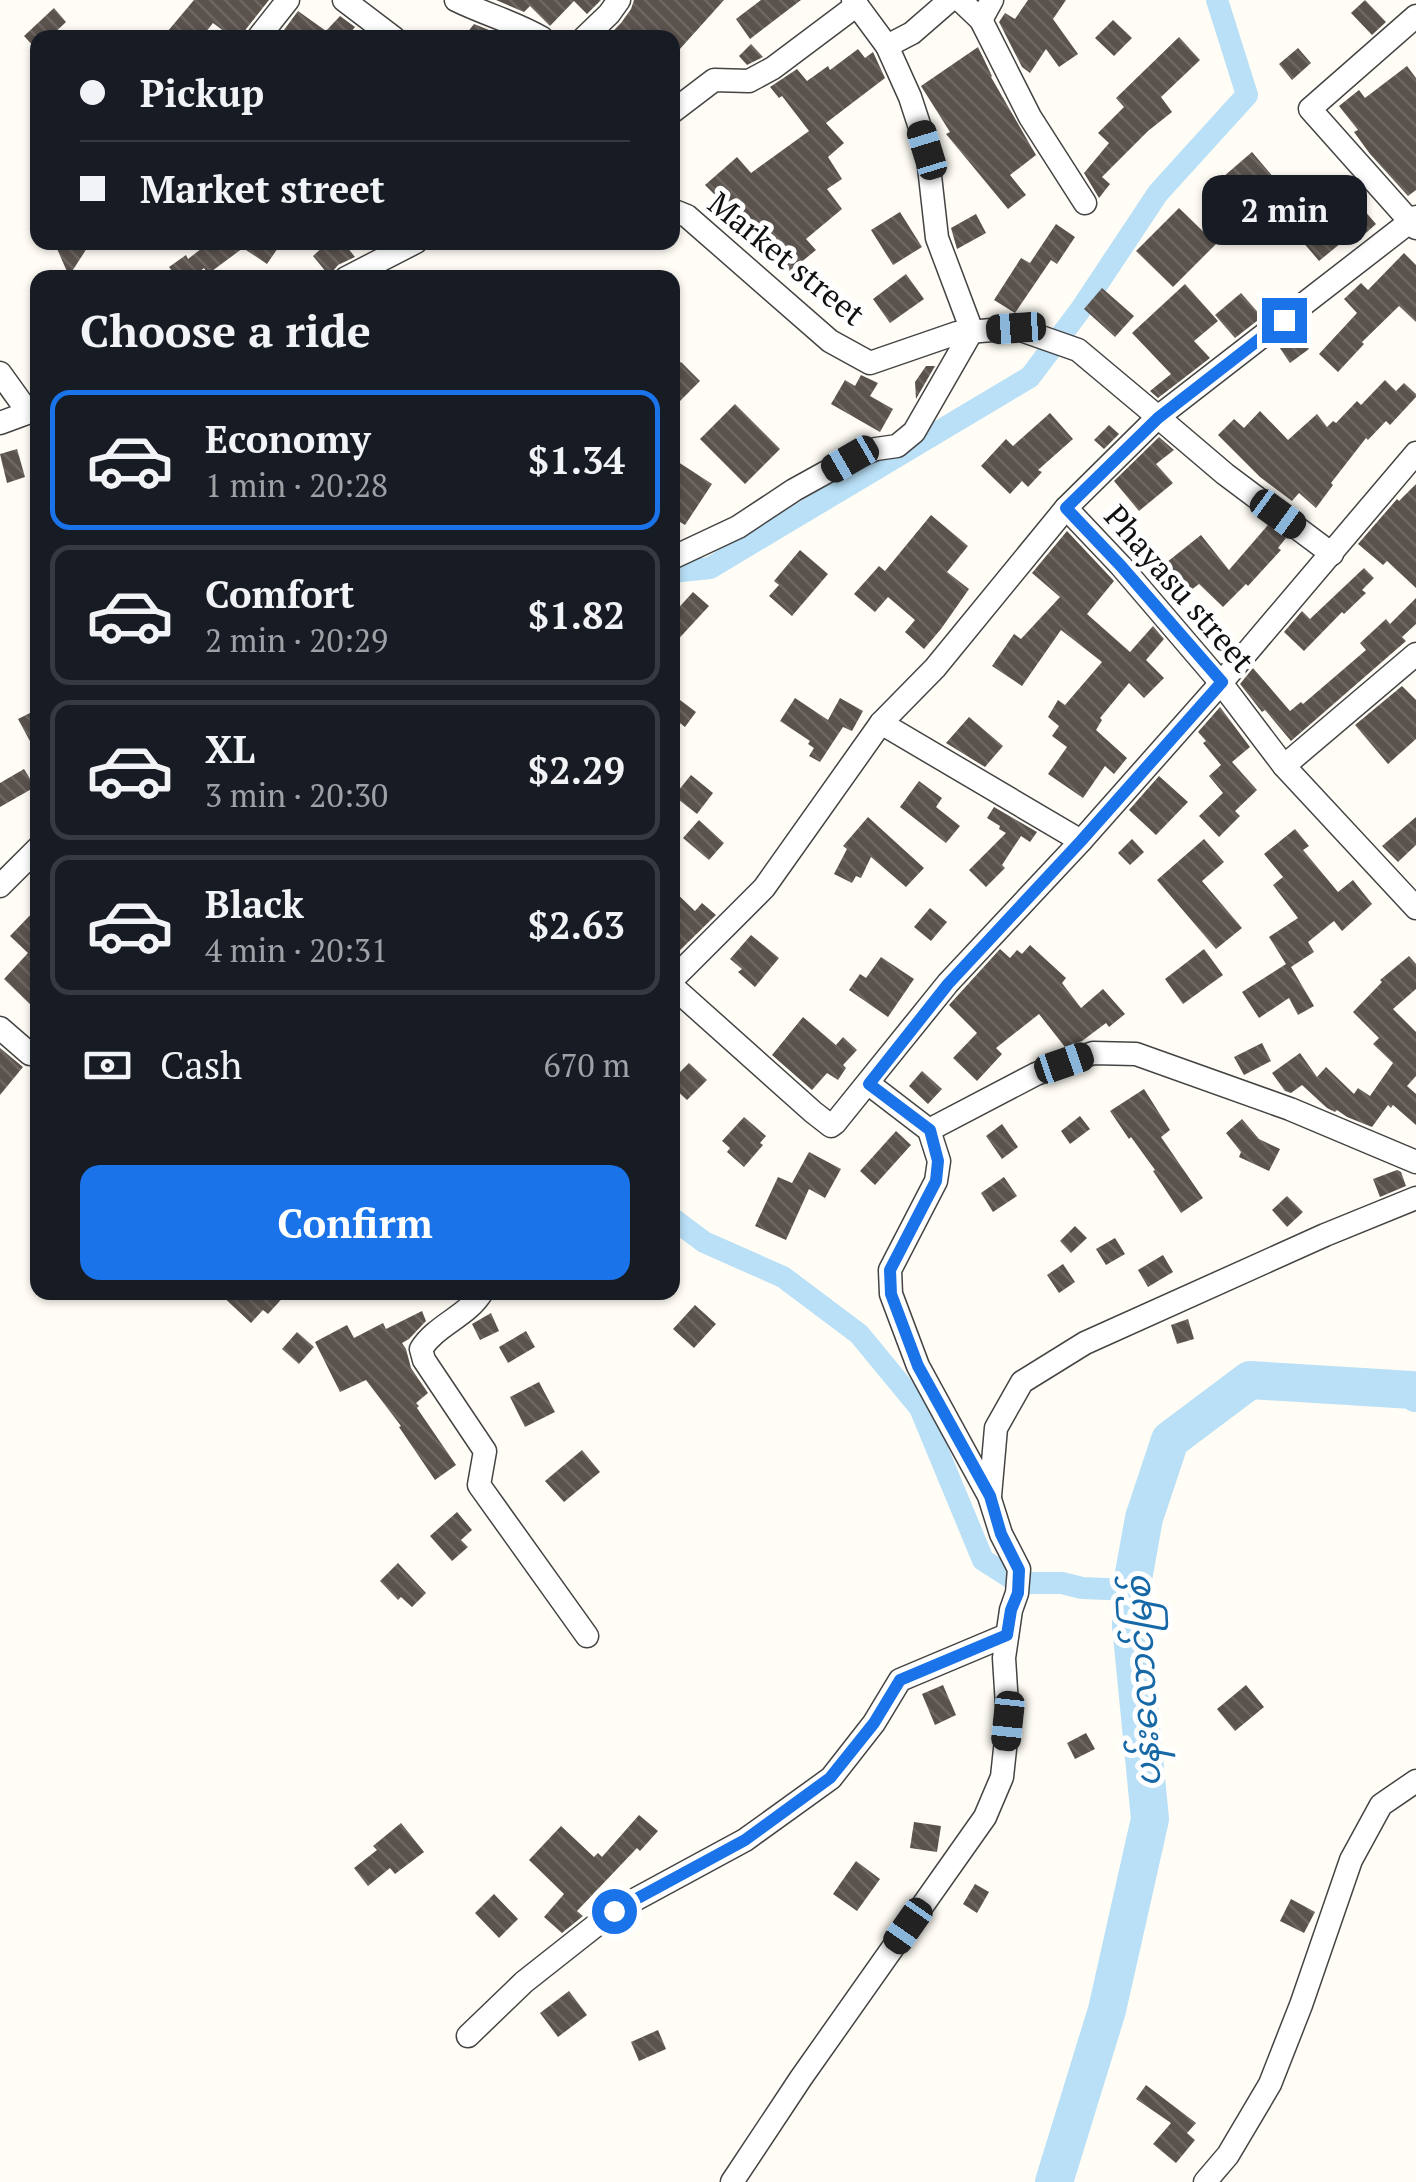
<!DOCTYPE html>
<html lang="en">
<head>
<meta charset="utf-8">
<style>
	body { margin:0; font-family:"PT Serif","Noto Sans Myanmar",serif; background:#20242c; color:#f1f3f6; height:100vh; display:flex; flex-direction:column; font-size:38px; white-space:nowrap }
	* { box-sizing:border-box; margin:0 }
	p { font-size:32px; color:#9ea1a6 }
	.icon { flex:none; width:55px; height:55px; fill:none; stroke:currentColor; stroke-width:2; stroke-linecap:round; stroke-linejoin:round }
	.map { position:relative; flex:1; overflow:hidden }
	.sheet { position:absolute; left:30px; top:270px; width:650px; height:1030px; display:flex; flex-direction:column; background:#171b24; border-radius:20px; box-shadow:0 2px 8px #0004 }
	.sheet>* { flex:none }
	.guide { position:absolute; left:30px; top:30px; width:650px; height:220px; border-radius:20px; box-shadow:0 2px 8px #0004; display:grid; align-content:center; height:220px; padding:0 50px; background:#171b24 }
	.end { position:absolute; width:45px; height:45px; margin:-22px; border:12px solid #1a73e8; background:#fff; box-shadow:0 0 0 5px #fff }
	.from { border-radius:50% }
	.bubble { position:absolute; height:70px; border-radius:20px; background:#171b24; box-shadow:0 2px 8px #0004; font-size:32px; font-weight:600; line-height:70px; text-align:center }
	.car { position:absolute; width:30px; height:60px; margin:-30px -15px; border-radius:12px; box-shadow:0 0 8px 2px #0007; background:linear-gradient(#222 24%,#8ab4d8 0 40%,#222 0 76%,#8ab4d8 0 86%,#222 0) }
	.guide b { display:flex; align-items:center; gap:35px; height:95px; font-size:38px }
	.guide b+b { border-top:2px solid #363941 }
	.guide i { width:25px; height:25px; background:#f1f3f6 }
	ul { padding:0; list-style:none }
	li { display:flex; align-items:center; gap:30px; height:140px; margin:0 20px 15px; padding:0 30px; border:5px solid #363941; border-radius:20px }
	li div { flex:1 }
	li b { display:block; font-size:38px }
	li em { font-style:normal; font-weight:600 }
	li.selected { border-color:#1a73e8 }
	li>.icon { width:90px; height:90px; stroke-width:1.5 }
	h2 { padding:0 50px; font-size:45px; line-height:120px }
	.pay { display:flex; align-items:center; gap:25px; height:110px; padding:0 50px; font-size:38px }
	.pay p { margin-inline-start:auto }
	.cta { display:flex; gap:20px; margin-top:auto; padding:20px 50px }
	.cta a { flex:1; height:115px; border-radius:20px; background:#1a73e8; color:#fff; font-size:40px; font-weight:600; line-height:115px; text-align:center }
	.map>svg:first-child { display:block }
</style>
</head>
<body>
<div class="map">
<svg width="1416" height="2182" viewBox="0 0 1416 2182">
	<defs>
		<pattern id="building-back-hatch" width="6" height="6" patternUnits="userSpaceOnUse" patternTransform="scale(2.5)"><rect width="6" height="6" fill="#5a524d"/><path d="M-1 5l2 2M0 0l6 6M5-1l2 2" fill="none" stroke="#6d6662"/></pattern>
	</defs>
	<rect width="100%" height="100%" fill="#fffdf5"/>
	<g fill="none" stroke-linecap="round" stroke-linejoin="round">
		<g stroke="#b9e0f7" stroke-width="22">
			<polyline points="672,572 710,568 1030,377 1081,309 1158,193 1247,95 1217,0"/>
			<polyline points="672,1218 704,1242 783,1277 859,1334 920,1408 983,1560 1019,1583 1062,1583 1082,1588 1131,1590"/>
		</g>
		<polyline stroke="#b9e0f7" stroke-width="38" points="1054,2182 1107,2010 1150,1819 1131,1625 1131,1590 1144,1518 1170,1440 1250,1380 1412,1390 1416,1393"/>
	</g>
	<g fill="url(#building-back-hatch)">
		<polygon points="194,0 269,0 246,29 243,38 233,38 213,23 201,38 162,38"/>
		<polygon points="496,0 601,0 587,14 574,1 550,26 530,6 524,12"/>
		<polygon points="634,0 724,0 679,50 672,44 672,38 611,38 609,35 621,23 631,9"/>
		<polygon points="761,0 801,0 750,39 736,19"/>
		<polygon points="1028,0 1066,0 1053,19 1078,54 1059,67 1046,49 1030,73 1022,67 999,22 1005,13 1015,19"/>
		<polygon points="1365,0 1386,22 1372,35 1351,13"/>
		<polygon points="54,8 66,22 49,38 38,38 36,49 24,36"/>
		<polygon points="298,11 326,31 340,16 355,27 346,38 278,38"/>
		<polygon points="1113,20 1132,38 1114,56 1095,38"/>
		<polygon points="474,24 494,32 502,35 500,38 463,38"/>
		<polygon points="1179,37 1200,60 1161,97 1172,112 1148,131 1102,177 1110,184 1099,198 1084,173 1109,143 1098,133 1124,107 1116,98"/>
		<polygon points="751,44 763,57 747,65 739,56"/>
		<polygon points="978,47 992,76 991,77 1036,155 1010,175 1026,195 1008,209 946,134 950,132 921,86"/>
		<polygon points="1298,48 1311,63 1292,80 1279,64"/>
		<polygon points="858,49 865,58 873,52 885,78 826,123 844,143 828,157 842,179 827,189 842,209 806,239 816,250 789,272 756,233 752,237 727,207 705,185 737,157 751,173 809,131 782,96 779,98 770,87 797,69 807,81 828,66 830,70"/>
		<polygon points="1407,66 1416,78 1416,190 1408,196 1370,154 1354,132 1358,130 1339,106 1359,90 1365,98"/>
		<polygon points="1252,152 1292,199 1250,235 1237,220 1250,209 1223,177"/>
		<polygon points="1318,179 1340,205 1351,195 1376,224 1358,240 1352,234 1319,261 1302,241 1308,236 1285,208"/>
		<polygon points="1179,208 1216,244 1173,287 1136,251"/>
		<polygon points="900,212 922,247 893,265 871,230"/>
		<polygon points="976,214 986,233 957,249 951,228"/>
		<polygon points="1056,224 1075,237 1057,264 1051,260 1015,313 994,300 1021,258 1030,263"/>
		<polygon points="54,242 91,242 69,276"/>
		<polygon points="210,242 282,242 267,264 243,248 208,274 204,268 199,272 203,278 164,278 172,271 169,267 186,255 188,259"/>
		<polygon points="328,242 343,242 355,257 338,265 333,271 331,278 313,256"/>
		<polygon points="1404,253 1416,265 1416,322 1399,306 1362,342 1364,344 1338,372 1319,354 1357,313 1344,299 1361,283 1368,290"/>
		<polygon points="906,274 924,299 890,323 873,299"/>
		<polygon points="1185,284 1218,321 1194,341 1210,358 1158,398 1150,391 1171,374 1132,333"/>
		<polygon points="1102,288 1134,316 1115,337 1084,309"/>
		<polygon points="1241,293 1262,317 1235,338 1215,315"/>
		<polygon points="1295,330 1309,349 1290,363 1277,344"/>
		<polygon points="681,362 700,381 672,409 672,370"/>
		<polygon points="926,366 935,366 916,399 915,382"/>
		<polygon points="861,375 878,383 870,396 893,409 880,432 831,404 845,380 855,386"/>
		<polygon points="1385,380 1396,391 1404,383 1416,394 1416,397 1390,425 1386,421 1368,440 1366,438 1331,483 1333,485 1316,508 1299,493 1292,501 1260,477 1218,435 1234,419 1244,428 1260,411 1288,440 1317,414 1327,427 1333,421 1336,423 1357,401 1361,405"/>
		<polygon points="735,404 780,449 745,484 700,439"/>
		<polygon points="1050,413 1073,439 1038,470 1042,472 1028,487 1022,481 1010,494 981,466 1006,439 1013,446"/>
		<polygon points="1109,425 1119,434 1104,449 1094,440"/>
		<polygon points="1159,437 1174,450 1156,464 1173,483 1139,511 1114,481"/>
		<polygon points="17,449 25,477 7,483 0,454"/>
		<polygon points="672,458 712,484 685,525 672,517"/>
		<polygon points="1416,484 1416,588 1387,561 1383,565 1358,544 1397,499 1399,501"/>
		<polygon points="931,515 968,546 947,572 969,589 941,629 924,649 905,632 915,620 888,597 875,612 854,594 879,566 885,571"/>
		<polygon points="1268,525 1286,538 1278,548 1281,550 1248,586 1246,584 1223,607 1199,584 1174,603 1152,574 1201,535 1229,570"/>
		<polygon points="1067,531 1114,581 1087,614 1130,652 1153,626 1164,639 1146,660 1164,678 1144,698 1129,683 1100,718 1102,720 1096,730 1127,758 1114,774 1105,766 1083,798 1048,774 1067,747 1052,736 1059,726 1048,717 1058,700 1065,705 1102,662 1061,630 1022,686 992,666 1014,634 1021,639 1060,597 1032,573"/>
		<polygon points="800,550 828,574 792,616 769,596 779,585 774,581"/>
		<polygon points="1364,568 1374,578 1362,590 1366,593 1344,614 1342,612 1304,651 1284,632 1302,611 1310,619"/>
		<polygon points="693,592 709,606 672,646 672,615"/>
		<polygon points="1416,598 1416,624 1402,637 1406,641 1291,741 1265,710 1262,712 1240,684 1253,668 1290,711 1301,702 1303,704 1366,650 1360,643 1386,619 1390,624"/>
		<polygon points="1402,686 1416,700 1416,739 1388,764 1355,725"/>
		<polygon points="672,694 696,712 685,727 672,717"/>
		<polygon points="795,698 828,720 840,698 863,711 852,731 843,727 820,762 809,756 814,748 808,744 810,741 780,721"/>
		<polygon points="1220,707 1250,747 1232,762 1257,790 1235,811 1240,816 1219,837 1199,816 1223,793 1209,776 1221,765 1203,743 1206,741 1198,732"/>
		<polygon points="38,709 38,756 18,719"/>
		<polygon points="969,717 1003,746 985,767 946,743"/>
		<polygon points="24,769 35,787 0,807 0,783"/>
		<polygon points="691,775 713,793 697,814 674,796"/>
		<polygon points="1159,776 1188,802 1156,835 1129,810"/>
		<polygon points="919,781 942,798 936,807 960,826 946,843 900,807"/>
		<polygon points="994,807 1037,832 1030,842 1021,836 1002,865 1005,868 986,887 969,870 1006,833 999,829 1000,826 987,818"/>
		<polygon points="868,817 924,868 906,887 871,857 861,878 856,876 852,883 834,874 847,849 843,846"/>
		<polygon points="1416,817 1416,845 1398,862 1382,846"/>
		<polygon points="699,820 724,843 709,860 683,838"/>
		<polygon points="1295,829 1309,846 1303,850 1338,892 1353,880 1372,904 1342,931 1334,921 1308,942 1314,952 1291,967 1314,1006 1298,1015 1289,998 1259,1018 1242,992 1286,964 1269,937 1298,918 1273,885 1283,877 1264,854"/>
		<polygon points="1132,839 1144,852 1130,865 1118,853"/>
		<polygon points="1204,839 1224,862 1202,881 1242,928 1216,949 1157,880"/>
		<polygon points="672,889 695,911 702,903 716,915 672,958"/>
		<polygon points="38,907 38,1012 4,979 28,953 10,936"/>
		<polygon points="930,908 947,922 931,941 914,927"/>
		<polygon points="751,935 779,958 755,987 738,972 742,969 730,959"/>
		<polygon points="1030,945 1066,978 1062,983 1081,1008 1103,989 1125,1014 1109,1027 1106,1023 1082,1041 1065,1047 1039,1014 996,1048 1002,1054 977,1081 953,1058 977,1033 949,1005 1000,949 1010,958 1017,950 1022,954"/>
		<polygon points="1204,949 1223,975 1183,1004 1165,979"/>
		<polygon points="1409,956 1416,964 1416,989 1393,1009 1416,1032 1416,1076 1407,1086 1416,1094 1416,1125 1393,1105 1391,1108 1388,1105 1372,1127 1347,1117 1337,1110 1335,1112 1327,1108 1302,1085 1291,1093 1285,1091 1272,1073 1300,1053 1317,1077 1326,1067 1354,1094 1358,1088 1370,1096 1393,1063 1373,1044 1379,1038 1353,1012 1382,982 1380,980"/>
		<polygon points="881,957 914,979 888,1017 849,990 860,974 866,978"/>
		<polygon points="803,1017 836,1045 843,1037 857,1050 843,1065 846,1068 838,1080 827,1073 812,1090 772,1055"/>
		<polygon points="1262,1043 1271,1061 1244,1075 1234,1057"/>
		<polygon points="0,1048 23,1067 0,1095"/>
		<polygon points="689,1063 707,1080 687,1100 672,1086 672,1080"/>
		<polygon points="922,1071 942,1089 928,1104 909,1086"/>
		<polygon points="1144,1089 1170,1130 1161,1137 1203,1198 1181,1213 1153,1171 1155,1170 1131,1137 1129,1139 1110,1111"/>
		<polygon points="1080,1116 1090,1129 1070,1144 1061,1131"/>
		<polygon points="744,1117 766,1136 760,1143 763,1145 744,1167 727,1152 730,1148 722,1141"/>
		<polygon points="1242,1119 1259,1139 1280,1149 1269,1171 1239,1157 1241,1152 1226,1133"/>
		<polygon points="1002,1124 1018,1147 1002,1159 986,1136"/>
		<polygon points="896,1131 911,1145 875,1185 860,1171"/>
		<polygon points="809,1152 841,1169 825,1198 809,1189 786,1240 755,1226 778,1177 792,1183"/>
		<polygon points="1397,1170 1401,1172 1406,1186 1380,1197 1373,1179"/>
		<polygon points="1004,1177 1017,1196 993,1212 981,1193"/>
		<polygon points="1287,1196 1303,1212 1287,1227 1272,1210"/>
		<polygon points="1075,1226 1087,1238 1071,1253 1060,1241"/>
		<polygon points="1115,1238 1125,1254 1106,1265 1096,1249"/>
		<polygon points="1163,1255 1173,1272 1148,1287 1138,1270"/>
		<polygon points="1063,1264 1075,1282 1059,1293 1047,1275"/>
		<polygon points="218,1292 288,1292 268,1314 263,1310 251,1323"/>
		<polygon points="695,1305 716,1324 694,1348 673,1329"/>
		<polygon points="422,1311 426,1321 409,1339 402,1343 406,1349 411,1368 428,1393 416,1403 419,1406 417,1408 456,1465 435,1480 399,1427 401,1426 366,1380 340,1392 315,1342 347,1325 354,1338 383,1323 386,1329"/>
		<polygon points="491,1313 499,1331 480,1340 472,1324"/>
		<polygon points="1188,1319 1194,1339 1177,1344 1171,1325"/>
		<polygon points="526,1331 535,1347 508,1363 499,1347"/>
		<polygon points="297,1332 314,1347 299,1364 282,1349"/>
		<polygon points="539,1382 555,1412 525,1427 510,1397"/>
		<polygon points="582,1450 600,1472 564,1502 545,1481"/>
		<polygon points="457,1512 472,1530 461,1540 468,1547 452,1561 430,1536"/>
		<polygon points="398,1563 426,1593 412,1607 401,1597 398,1600 380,1581"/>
		<polygon points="943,1685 956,1715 935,1725 922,1694"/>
		<polygon points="1246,1685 1264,1707 1235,1731 1217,1709"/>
		<polygon points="1086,1733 1095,1749 1075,1759 1067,1743"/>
		<polygon points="639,1815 658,1831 640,1851 637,1848 577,1911 583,1916 562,1933 544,1917 564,1894 529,1860 561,1826 594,1857 598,1853 602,1857"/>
		<polygon points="914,1822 941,1826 937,1852 910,1848"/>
		<polygon points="401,1823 424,1852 395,1874 390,1868 368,1886 354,1868 377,1850 373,1846"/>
		<polygon points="856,1861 880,1879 857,1911 833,1894"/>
		<polygon points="975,1884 989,1892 977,1913 963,1904"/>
		<polygon points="494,1894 518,1919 499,1938 475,1913"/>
		<polygon points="1291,1899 1315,1912 1304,1933 1280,1921"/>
		<polygon points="569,1991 587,2015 558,2037 540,2013"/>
		<polygon points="658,2030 666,2049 639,2061 631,2042"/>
		<polygon points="1146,2085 1196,2123 1187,2133 1195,2140 1176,2163 1153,2144 1171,2123 1136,2099"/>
	</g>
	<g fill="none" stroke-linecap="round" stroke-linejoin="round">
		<defs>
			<g id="minor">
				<polyline points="344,0 394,38"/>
				<path d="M456,0C484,14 515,22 542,38"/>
				<polyline points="960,0 981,20 992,0"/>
				<polyline points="1416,16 1310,109 1416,228"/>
				<polyline points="981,20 1030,117 1085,203"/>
				<polyline points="258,38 288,0"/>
				<polyline points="584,38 609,14 619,0"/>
				<polyline points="887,46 912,33 950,0"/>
				<polyline points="672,112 714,80 749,81 773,68 857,5"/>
				<polyline points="672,210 687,216 830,341 870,363 957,333 1015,328 1078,350 1158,417 1416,217"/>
				<polyline points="346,278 416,242"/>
				<polyline points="0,373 28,412"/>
				<polyline points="0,423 38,409"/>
				<polyline points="1066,508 1121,566 1221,683 1284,766 1416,908"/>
				<polyline points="672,558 738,527 794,490 850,459 876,449 897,446 914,432 972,331 937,238 927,149 910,97 887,46 853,0"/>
				<polyline points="881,723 1081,841"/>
				<polyline points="1284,766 1416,654"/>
				<polyline points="0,886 38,848"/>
				<polyline points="672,980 764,888 881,723 935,668 1066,508 1158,417 1225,474 1332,554"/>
				<polyline points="672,986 813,1112 831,1126 835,1123 948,983 1081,841 1221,683 1416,453"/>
				<polyline points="0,1028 30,1054 38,1053"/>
				<polyline points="929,1130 1036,1074 1093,1053 1136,1054 1290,1109 1416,1162"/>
				<path d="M482,1292C468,1316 436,1325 421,1349L424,1360L485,1451L479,1485L587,1636"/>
				<polyline points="990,1496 996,1428 1022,1382 1085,1343 1325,1235 1416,1198"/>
				<polyline points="468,2036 524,1982 614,1911 745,1840 831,1778 874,1723 900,1680 1007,1635"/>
				<polyline points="732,2182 801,2078 985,1817 1002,1777 1008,1721 1004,1658 1011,1610 1017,1593 1019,1569 1001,1534 989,1496 918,1366 891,1294 890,1270 936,1181 939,1161 929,1130 869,1084"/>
				<polyline points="1205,2182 1228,2155 1270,2084 1301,2005 1351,1860 1381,1805 1416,1781"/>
			</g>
		</defs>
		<use href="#minor" stroke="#444" stroke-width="25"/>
		<use href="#minor" stroke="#fff" stroke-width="22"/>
	</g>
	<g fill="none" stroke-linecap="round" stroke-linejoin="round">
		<polyline stroke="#1a73e8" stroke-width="12" points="614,1911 745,1840 830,1778 874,1723 900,1680 1007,1635 1011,1610 1018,1593 1019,1570 1001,1534 990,1496 918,1366 891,1294 890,1270 936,1181 938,1161 930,1130 869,1084 948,984 1081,841 1222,682 1121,566 1066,508 1158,418 1284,320"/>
	</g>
	<g text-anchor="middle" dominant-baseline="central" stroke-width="10" stroke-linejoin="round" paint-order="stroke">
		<g font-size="32" fill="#111" stroke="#fff">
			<text transform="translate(787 258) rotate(39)">Market street</text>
			<text transform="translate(1180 588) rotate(49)">Phayasu street</text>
		</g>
		<g font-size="35" font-style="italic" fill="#1768a6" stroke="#fff">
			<text transform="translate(1142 1682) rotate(-93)">ပန်းလောင်မြစ်</text>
		</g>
	</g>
</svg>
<i class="end from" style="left:614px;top:1911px"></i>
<i class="end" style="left:1284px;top:320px"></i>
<div class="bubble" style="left:1202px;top:175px;width:165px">2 min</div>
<i class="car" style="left:927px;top:150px;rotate:343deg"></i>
<i class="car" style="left:1016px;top:328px;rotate:266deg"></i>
<i class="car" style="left:850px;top:459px;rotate:240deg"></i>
<i class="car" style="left:1278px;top:514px;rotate:126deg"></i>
<i class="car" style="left:1064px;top:1063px;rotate:71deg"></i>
<i class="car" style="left:1008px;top:1721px;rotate:186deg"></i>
<i class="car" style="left:908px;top:1926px;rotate:215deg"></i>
<div class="guide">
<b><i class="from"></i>Pickup</b>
<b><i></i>Market street</b>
</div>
<section class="sheet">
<h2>Choose a ride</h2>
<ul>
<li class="selected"><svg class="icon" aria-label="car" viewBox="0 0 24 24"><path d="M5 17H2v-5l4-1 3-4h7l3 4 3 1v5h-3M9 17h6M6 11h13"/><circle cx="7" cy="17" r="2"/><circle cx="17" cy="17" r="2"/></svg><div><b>Economy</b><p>1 min · 20:28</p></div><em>$1.34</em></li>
<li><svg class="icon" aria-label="car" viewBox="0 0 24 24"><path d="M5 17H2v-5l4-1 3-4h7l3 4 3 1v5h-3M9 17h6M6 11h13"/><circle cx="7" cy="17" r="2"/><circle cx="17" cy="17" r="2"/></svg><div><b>Comfort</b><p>2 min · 20:29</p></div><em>$1.82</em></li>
<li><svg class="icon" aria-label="car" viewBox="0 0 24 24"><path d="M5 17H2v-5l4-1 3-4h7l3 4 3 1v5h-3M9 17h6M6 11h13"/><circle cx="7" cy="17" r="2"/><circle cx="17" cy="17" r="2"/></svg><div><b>XL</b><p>3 min · 20:30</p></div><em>$2.29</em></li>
<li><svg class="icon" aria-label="car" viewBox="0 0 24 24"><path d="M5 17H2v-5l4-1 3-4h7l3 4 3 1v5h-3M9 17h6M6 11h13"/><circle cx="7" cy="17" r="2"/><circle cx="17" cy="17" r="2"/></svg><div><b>Black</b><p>4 min · 20:31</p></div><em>$2.63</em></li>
</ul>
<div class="pay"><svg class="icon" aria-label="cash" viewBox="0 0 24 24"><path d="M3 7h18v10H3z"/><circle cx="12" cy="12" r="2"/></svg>Cash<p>670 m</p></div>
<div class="cta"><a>Confirm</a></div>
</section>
</div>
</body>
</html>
